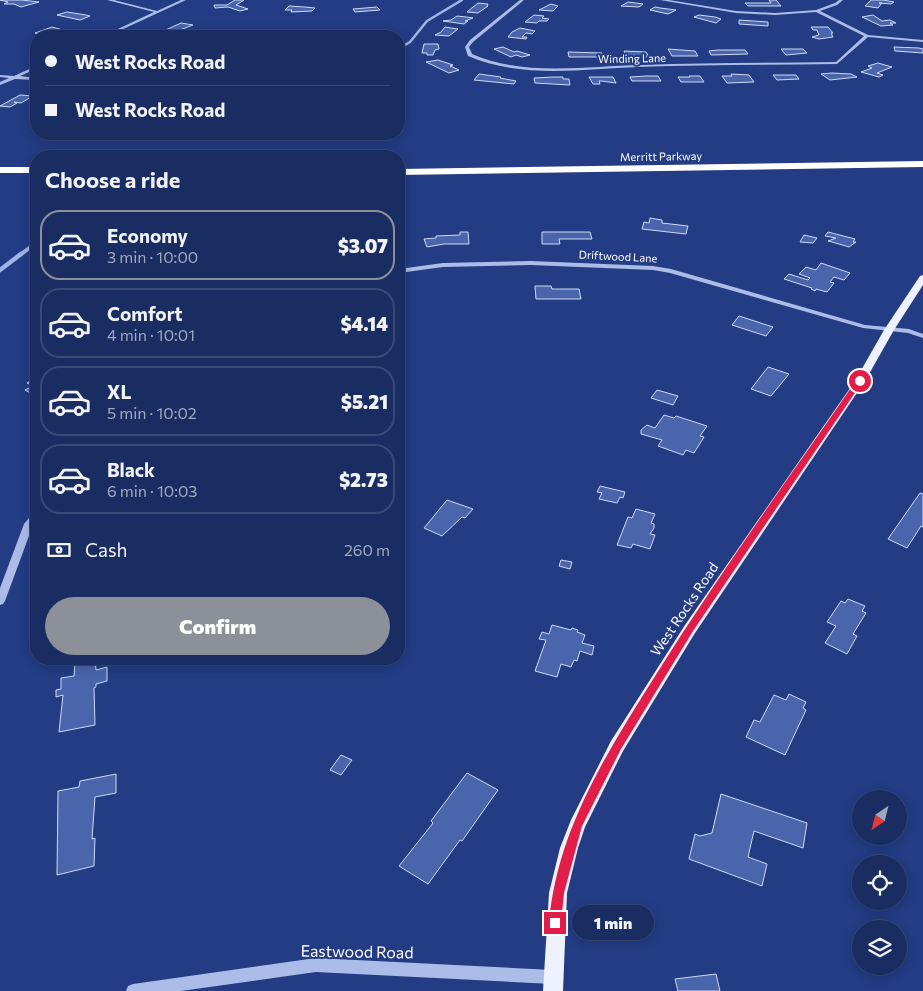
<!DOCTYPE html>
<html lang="en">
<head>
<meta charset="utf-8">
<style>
	body { margin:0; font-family:Commissioner,sans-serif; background:#27396c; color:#f1f3f6; height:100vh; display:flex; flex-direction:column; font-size:19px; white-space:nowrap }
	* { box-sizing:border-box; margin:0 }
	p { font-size:16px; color:#9fa8be }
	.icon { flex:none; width:28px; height:28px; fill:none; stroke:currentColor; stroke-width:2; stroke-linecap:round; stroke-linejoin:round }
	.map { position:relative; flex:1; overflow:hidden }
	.drawer { position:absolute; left:30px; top:150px; width:375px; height:515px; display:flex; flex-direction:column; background:#1a2d63; border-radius:20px; box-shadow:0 2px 12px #0003,0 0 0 1px #384978 }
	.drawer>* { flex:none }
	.guide { position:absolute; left:30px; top:30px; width:375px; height:110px; border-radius:20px; box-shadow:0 2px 12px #0003,0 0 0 1px #384978; display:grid; align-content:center; height:110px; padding:0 15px; background:#1a2d63 }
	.needle { width:32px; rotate:215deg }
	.buttons { position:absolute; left:852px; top:790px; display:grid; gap:10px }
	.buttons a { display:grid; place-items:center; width:55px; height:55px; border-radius:50%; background:#1a2d63; box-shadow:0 2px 12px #0003,0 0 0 1px #384978; font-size:25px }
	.end { position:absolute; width:22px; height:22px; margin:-11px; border:6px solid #e11d48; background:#fff; box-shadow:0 0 0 2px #fff }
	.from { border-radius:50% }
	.bubble { position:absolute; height:35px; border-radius:18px; background:#1a2d63; box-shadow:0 2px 12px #0003,0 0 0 1px #384978; font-size:16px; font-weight:800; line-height:35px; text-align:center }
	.guide b { display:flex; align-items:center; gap:18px; height:48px; font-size:19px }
	.guide b+b { border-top:1px solid #384978 }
	.guide i { width:12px; height:12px; background:#f1f3f6 }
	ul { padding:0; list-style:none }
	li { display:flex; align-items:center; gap:15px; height:70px; margin:0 10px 8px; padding:0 5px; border:2px solid #384978; border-radius:20px }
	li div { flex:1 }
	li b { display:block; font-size:19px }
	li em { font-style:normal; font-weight:800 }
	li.on { border-color:#8c9099 }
	li>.icon { width:45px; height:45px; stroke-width:1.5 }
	h2 { padding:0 15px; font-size:22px; line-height:60px }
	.pay { display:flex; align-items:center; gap:12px; height:55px; padding:0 15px; font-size:19px }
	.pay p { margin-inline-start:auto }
	.primary-button { display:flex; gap:10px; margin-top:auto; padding:10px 15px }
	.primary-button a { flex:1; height:58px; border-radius:30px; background:#8c9099; color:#fff; font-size:20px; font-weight:800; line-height:58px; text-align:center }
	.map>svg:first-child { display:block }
</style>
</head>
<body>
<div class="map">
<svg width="923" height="991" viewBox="0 0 923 991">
	<rect width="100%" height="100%" fill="#233c84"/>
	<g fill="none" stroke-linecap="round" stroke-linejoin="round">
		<polyline stroke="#9fb5e9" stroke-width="2.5" points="399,51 400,48 410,42 427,21 462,0"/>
		<polyline stroke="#9fb5e9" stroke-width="4" points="20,255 36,243"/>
		<polyline stroke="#9fb5e9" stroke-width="4.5" points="0,270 21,254"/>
	</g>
	<g fill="#4b65ac" stroke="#cfdaf6">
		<polygon points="0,0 22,0 39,2 21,7 14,4 4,4 8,2"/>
		<polygon points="235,0 244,0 236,5 248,9 240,11 228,7 215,8 214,5 227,5"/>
		<polygon points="769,0 776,0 781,6 748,6 745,3 771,3"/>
		<polygon points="871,0 883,0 894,2 891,4 879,3 882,3 878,8 865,6"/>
		<polygon points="628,2 636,3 643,4 639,7 621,6"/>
		<polygon points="478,3 488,4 487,6 488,6 478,13 467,12"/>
		<polygon points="551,4 558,6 553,11 539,10"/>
		<polygon points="289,6 305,7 315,8 312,11 291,12 292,10 285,10"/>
		<polygon points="377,7 380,10 355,12 353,9"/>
		<polygon points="655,7 660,8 676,10 668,14 650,10"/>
		<polygon points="67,12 86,15 90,16 80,20 57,15"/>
		<polygon points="534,15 544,16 542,18 549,19 547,21 539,21 537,23 525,22"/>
		<polygon points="699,15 715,17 721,19 716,23 694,17"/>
		<polygon points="873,15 882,21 890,20 896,23 890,23 893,25 881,26 862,17"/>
		<polygon points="457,16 466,17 473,18 465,21 468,21 464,24 443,21 451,20"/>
		<polygon points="739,20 768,22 768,26 739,24"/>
		<polygon points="181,23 193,25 172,33 161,32"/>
		<polygon points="52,27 63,30 50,36 35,33"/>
		<polygon points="445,27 458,29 449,36 435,35 441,32"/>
		<polygon points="811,27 828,27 833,33 831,33 833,37 819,39 812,37 819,35 817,30 813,30"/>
		<polygon points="520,28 535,31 532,34 526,33 522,37 527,37 526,39 508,37 512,32"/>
		<polygon points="265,30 294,32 290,36 279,36 264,34 266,32 262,32"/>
		<polygon points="424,44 438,44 439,49 435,50 433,55 427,55 427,53 422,53"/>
		<polygon points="503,47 514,52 517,51 530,55 522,57 516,55 511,57 494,49"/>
		<polygon points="894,47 919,48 923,49 923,53 895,51"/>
		<polygon points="668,49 695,51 698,56 672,56"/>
		<polygon points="781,49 803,49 807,53 786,55"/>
		<polygon points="718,50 745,50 748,54 711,55 709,51"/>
		<polygon points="624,51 646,52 649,57 626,56"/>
		<polygon points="568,52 602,53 604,57 569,57"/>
		<polygon points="438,60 453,65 450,66 459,70 449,73 426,62"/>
		<polygon points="878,63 892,67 877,73 883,75 879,77 861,72 872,68 868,66"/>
		<polygon points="832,73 851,74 857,77 830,80 821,74"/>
		<polygon points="479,74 501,77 500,78 516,81 514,84 474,80"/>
		<polygon points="731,74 749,75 754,82 727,83 722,76 732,76"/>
		<polygon points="773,75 796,75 799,79 777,80"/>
		<polygon points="646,76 658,76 661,81 632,81 630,77"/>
		<polygon points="689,76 700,76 704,82 681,82 678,77 690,77"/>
		<polygon points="553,77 563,77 563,79 569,79 570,85 535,83 534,78"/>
		<polygon points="589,77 613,77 616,83 601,81 599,81 600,84 593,84"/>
		<polygon points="20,95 33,96 21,103 14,102 17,103 10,107 0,106"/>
		<polygon points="650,218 662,220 662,223 688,226 686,234 642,229 644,222 649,223"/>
		<polygon points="460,232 468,232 469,244 444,244 427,247 424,239 436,238 436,236 460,235"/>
		<polygon points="542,232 590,232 592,239 559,239 560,244 542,244"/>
		<polygon points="828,232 855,239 853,242 856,242 849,247 832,242 828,241 836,238 825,236"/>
		<polygon points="804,235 817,238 813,243 800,242"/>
		<polygon points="821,263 850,273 844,280 834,277 830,282 834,283 827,292 816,289 815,291 811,289 812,288 784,279 789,274 808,280 810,278 799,274 806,267 816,270"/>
		<polygon points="535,286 551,286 552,289 579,289 581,299 536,299"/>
		<polygon points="739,316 773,327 766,336 732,325"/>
		<polygon points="768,367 789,374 771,396 751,389"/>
		<polygon points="36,377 36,396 25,390 33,386 27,383"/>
		<polygon points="657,390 678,396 673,405 651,398"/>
		<polygon points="664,415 674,418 676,416 707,426 700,436 704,437 694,453 686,450 683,455 658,446 662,440 641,434 641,430 647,425 655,428"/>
		<polygon points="600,486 625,492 623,498 620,497 617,503 599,499 602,493 597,492"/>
		<polygon points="920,493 923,494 923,527 921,526 907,548 888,539"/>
		<polygon points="447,500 473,509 465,518 462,517 442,536 424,528"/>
		<polygon points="636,509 655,514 651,523 654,524 654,528 650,534 655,535 650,549 633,544 631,548 617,545 628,517 632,518"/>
		<polygon points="561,560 572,562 570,569 559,566"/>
		<polygon points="848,599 865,606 862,611 866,613 853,634 857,636 847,654 825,643 836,626 827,622 841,601 845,603"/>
		<polygon points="552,625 571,630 572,628 578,630 577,632 585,635 582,643 594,646 592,655 580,651 577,661 574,660 571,667 561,664 557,677 535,671 546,640 539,639 542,632 549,634"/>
		<polygon points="95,659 96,670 107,667 107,681 96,684 96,687 94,688 95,725 59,732 63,695 56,697 56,690 61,689 61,678 74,676 75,662"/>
		<polygon points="789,694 806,702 803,708 806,710 785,755 746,737 754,720 760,722 774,695 786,700"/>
		<polygon points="341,755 352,760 341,775 330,770"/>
		<polygon points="467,773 498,790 462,841 460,840 428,884 399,866 433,823 431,821"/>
		<polygon points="116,774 116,793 95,797 92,839 95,838 94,866 57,875 58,791 79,787 80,781"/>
		<polygon points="721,794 807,823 803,848 754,831 748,857 767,864 762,886 689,859 695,834 700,836 712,833"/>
		<polygon points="716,974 720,991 678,991 675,979"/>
	</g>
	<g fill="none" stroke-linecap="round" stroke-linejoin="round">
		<g fill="#abbce8" fill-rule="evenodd">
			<polygon points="107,0 114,0 157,11 181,0 186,0 108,36 103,36 154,12"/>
			<path d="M520,0H524L473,42L469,47L472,54C525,77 586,66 641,65C706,63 771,63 836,62L864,36L816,12L775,15L736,13L660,0H669L736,11L775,13L816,10L835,3L839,0H843L837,5L820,11L868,35L923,40V42L868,37L837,64C771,65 704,65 638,67C582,69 522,79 468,56L465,47L470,40Z"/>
			<polygon points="36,66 36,69 20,76 36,78 36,80 15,79 0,85 0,82 9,78 0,77 0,75 14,76"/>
			<polygon points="531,261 653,266 671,269 865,325 909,329 923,334 923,338 908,333 863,328 670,273 653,270 531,265 443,267 399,273 399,269 443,263"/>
			<polygon points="36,512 36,521 33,525 5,601 3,604 0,605 0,588 24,524 33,513"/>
			<polygon points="316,958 552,970 557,972 559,977 557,982 552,984 316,972 181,991 126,991 128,986 133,984"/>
		</g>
		<polygon fill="#eef1fe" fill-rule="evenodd" points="923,275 923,285 894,330 865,381 695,633 623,751 585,827 578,848 567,893 563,991 543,991 549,893 560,848 571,820 611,741 685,625 855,381 884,330 920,276"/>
		<g fill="#fff" fill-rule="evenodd">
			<polygon points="923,161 923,167 399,175 399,169"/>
			<rect x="0" y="167" width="36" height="6"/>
		</g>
	</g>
	<path fill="#e11d48" d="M857,379L863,381L693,631L621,749L582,826L564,893L561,923L560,927L555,929L551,927L549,923C557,829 608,751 657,673C720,572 790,477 857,379Z"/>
	<g text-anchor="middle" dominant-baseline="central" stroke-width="4" stroke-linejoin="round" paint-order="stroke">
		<g font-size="11" fill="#fff" stroke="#233c84">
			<text transform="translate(632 58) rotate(-1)">Winding Lane</text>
			<text transform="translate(661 156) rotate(-1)">Merritt Parkway</text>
			<text transform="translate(618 256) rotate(3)">Driftwood Lane</text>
		</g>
		<g font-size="14" fill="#fff" stroke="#233c84">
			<text transform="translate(684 609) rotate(-56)">West Rocks Road</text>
		</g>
		<g font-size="16" fill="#fff" stroke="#233c84">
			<text transform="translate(357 951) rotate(1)">Eastwood Road</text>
		</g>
	</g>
</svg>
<div class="buttons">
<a><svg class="needle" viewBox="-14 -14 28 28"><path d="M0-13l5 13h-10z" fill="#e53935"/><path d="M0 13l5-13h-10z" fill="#9fa8be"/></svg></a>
<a><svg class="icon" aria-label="locate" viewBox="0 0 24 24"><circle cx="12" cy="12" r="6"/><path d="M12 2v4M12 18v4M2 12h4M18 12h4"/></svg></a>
<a><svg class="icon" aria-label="layers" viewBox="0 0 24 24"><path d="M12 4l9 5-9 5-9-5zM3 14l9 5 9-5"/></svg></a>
</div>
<i class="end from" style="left:860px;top:381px"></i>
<i class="end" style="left:555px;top:923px"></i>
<div class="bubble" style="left:572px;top:905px;width:82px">1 min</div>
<div class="guide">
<b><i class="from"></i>West Rocks Road</b>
<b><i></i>West Rocks Road</b>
</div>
<section class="drawer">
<h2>Choose a ride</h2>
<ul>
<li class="on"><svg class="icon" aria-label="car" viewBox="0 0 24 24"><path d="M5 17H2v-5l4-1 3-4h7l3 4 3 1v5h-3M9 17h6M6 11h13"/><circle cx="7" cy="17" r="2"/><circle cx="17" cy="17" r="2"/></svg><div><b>Economy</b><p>3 min · 10:00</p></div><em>$3.07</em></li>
<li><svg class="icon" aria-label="car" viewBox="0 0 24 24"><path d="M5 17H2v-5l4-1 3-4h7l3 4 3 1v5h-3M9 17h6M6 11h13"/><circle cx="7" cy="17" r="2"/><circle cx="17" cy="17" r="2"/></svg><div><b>Comfort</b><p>4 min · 10:01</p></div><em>$4.14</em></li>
<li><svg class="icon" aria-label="car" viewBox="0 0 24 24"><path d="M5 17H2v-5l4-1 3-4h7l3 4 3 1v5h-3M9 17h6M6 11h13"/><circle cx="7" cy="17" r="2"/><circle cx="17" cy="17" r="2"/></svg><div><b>XL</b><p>5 min · 10:02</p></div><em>$5.21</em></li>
<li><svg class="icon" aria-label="car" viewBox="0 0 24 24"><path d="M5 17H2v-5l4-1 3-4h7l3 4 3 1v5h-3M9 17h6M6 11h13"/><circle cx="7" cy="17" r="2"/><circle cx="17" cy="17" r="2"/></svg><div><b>Black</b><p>6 min · 10:03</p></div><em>$2.73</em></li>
</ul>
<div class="pay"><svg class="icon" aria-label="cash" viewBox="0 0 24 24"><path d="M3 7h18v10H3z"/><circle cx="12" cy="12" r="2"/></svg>Cash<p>260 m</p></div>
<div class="primary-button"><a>Confirm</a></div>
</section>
</div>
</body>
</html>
